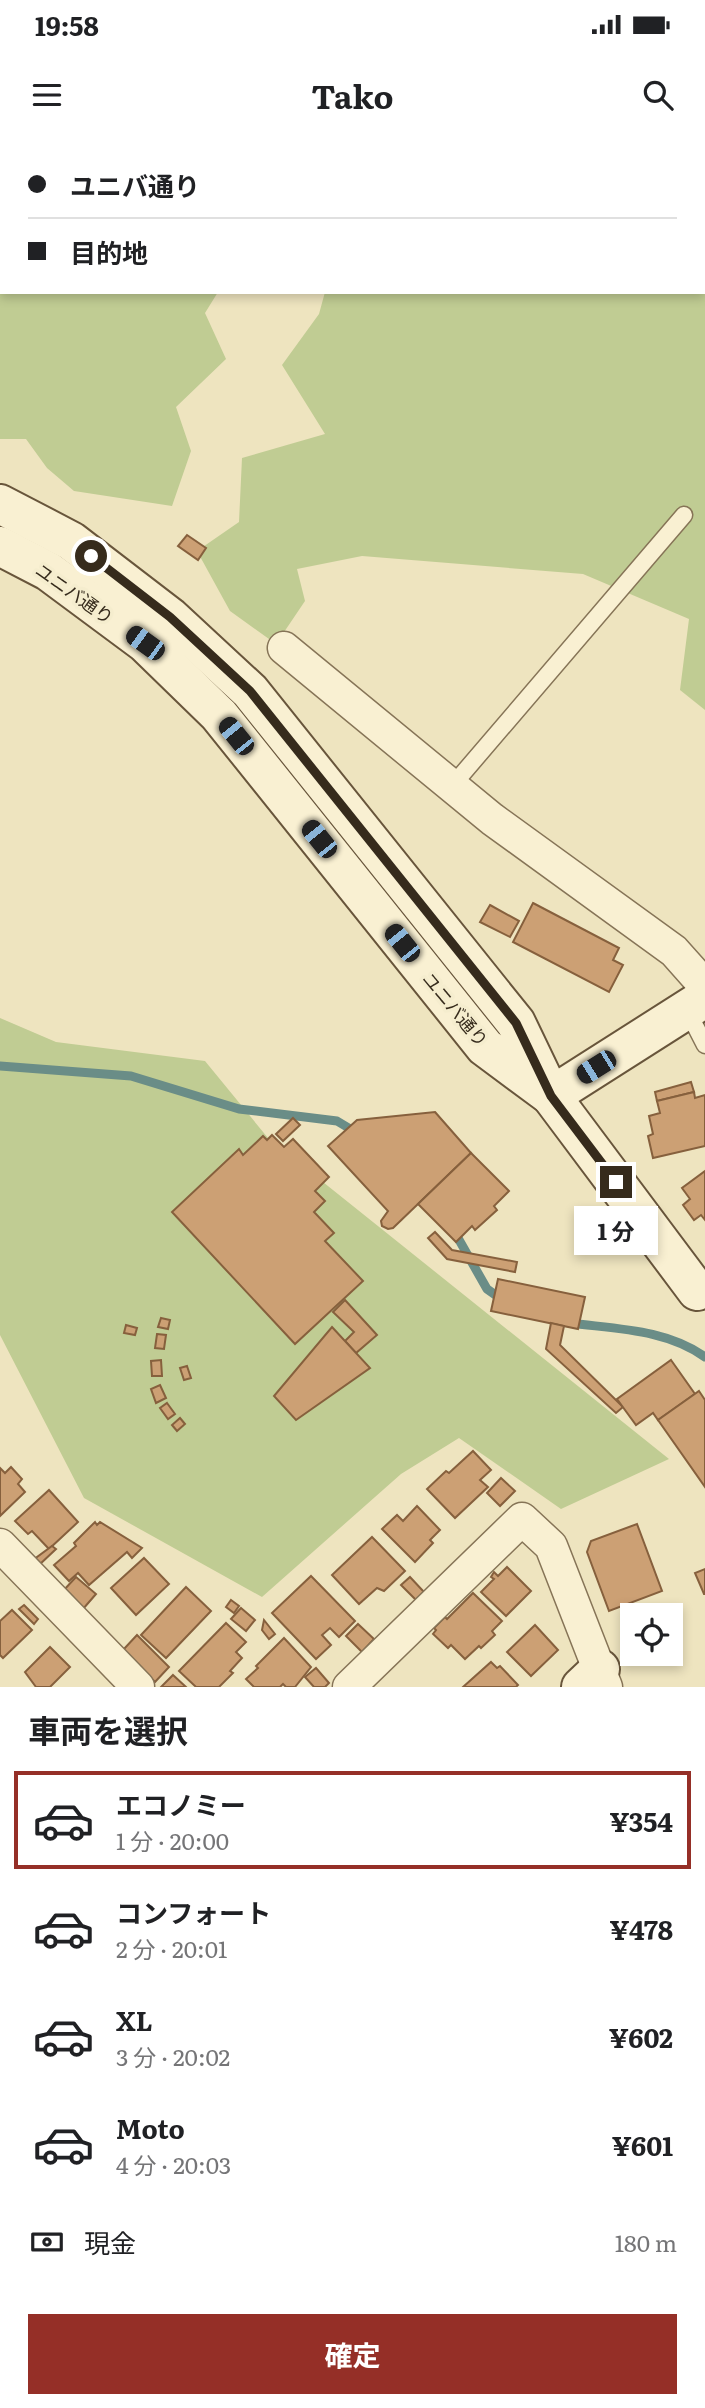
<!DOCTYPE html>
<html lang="ja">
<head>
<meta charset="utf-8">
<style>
	body { margin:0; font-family:Literata,"Noto Sans JP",serif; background:#f2f2f2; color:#202124; height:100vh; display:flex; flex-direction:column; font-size:26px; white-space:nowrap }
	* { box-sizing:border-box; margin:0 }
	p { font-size:23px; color:#757577 }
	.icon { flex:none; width:38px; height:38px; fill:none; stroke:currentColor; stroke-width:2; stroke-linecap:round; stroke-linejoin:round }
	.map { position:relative; height:1547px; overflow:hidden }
	.sheet { display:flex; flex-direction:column; background:#fff; flex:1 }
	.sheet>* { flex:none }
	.guide { position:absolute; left:0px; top:0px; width:705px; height:154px; box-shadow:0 4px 10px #0003; display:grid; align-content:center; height:154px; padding:0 28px; background:#fff }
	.controls { position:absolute; left:620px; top:1463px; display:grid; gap:14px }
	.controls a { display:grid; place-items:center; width:63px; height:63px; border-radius:0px; background:#fff; box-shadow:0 4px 10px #0003; font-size:35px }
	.end { position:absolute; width:32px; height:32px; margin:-16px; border:9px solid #362b1c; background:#fff; box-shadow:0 0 0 4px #fff }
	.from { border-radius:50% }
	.bubble { position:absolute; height:49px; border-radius:0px; background:#fff; box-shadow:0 4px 10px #0003; font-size:23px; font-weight:700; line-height:49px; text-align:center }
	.car { position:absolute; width:21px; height:42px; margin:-21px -10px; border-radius:9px; box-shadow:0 0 5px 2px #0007; background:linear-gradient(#222 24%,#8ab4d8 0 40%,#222 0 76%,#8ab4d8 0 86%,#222 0) }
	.guide b { display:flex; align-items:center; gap:24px; height:66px; font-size:26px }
	.guide b+b { border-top:2px solid #e0e0e0 }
	.guide i { width:18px; height:18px; background:#202124 }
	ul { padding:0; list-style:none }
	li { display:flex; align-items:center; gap:21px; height:98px; margin:0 14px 10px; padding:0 14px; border:4px solid transparent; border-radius:0px }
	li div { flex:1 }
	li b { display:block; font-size:26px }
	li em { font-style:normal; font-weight:700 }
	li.active { border-color:#952f27 }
	li>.icon { width:63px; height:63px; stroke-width:1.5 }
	h2 { padding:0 28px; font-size:32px; line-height:84px }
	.pay { display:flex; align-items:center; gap:18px; height:77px; padding:0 28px; font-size:26px }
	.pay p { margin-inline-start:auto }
	.action { display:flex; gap:14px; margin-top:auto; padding:14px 28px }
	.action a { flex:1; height:80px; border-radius:0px; background:#952f27; color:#fff; font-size:28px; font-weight:700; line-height:80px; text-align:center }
	.status { display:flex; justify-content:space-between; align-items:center; height:49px; padding:0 35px; background:#fff; direction:ltr }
	.status svg { height:19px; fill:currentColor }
	header { display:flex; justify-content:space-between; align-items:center; height:91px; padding:0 28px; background:#fff; font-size:32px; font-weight:700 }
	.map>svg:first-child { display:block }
</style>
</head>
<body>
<div class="status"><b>19:58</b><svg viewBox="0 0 49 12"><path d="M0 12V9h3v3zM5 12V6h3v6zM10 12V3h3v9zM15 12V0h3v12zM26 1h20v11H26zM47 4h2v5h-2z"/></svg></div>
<header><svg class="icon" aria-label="menu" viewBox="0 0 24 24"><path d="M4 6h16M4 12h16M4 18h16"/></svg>Tako<svg class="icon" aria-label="search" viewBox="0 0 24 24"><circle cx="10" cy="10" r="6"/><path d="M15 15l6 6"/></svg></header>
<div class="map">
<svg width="705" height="1547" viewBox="0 0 705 1547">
	<rect width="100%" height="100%" fill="#eee4bf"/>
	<g fill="#c0cc93">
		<polygon points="145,0 321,0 142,2"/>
		<polygon points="349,0 705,0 705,570 680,550 689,479 583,434 362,416 297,429 305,461 276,504 230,471 197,411 239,382 242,318 325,294 282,225 319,174 325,152 704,152 704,2"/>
		<polygon points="0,45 2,152 218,152 205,173 226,219 176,267 191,311 172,366 74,351 47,328 26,299 0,299"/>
		<polygon points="0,878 56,902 205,921 268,998 669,1319 561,1369 459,1298 401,1334 262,1457 84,1358 0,1195"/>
	</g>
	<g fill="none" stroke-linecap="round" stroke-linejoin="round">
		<g stroke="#6a8d87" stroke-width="9">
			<polyline points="0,926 131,936 239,969 337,981 357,993"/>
			<polyline points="454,1091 487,1149 504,1161"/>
			<path d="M570,1183C616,1189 666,1189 705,1217"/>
		</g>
	</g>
	<g fill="#cca074" stroke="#86603d" stroke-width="2">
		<polygon points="187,395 206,408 198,420 178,406"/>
		<polygon points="533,763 619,808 613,820 623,825 609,852 513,802"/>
		<polygon points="490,765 519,781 510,797 480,782"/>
		<polygon points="691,942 694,952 657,961 655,952"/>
		<polygon points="694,952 695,958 705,955 705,1006 653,1018 648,996 653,994 649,976 660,973 657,961"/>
		<polygon points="435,972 471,1013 393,1088 388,1089 382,1086 381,1081 388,1071 328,1006 357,980"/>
		<polygon points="293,978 300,985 283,1001 276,994"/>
		<polygon points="272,995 284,1007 293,999 329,1037 315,1051 325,1061 314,1072 334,1093 325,1101 363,1141 295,1204 172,1072 239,1009 243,1015 263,996 267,1000"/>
		<polygon points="471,1013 509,1051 494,1066 497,1070 475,1090 472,1086 456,1102 418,1064"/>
		<polygon points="705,1031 705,1080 701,1075 694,1080 683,1065 690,1059 682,1048"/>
		<polygon points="435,1092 452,1110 517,1122 515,1132 447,1119 428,1098"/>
		<polygon points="498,1139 585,1157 578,1189 491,1171"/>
		<polygon points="345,1160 377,1195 356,1213 345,1201 354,1192 333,1172"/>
		<polygon points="161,1178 170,1180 168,1189 158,1187"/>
		<polygon points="551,1183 564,1186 560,1205 623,1267 616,1273 546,1209"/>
		<polygon points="126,1185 137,1188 135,1195 124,1193"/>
		<polygon points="332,1187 370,1228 296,1280 274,1256"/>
		<polygon points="157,1194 166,1195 164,1209 155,1208"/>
		<polygon points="161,1220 162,1236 152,1236 151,1221"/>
		<polygon points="671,1220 695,1254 658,1280 653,1273 636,1285 617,1259"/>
		<polygon points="187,1226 191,1238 184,1240 180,1228"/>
		<polygon points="160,1245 166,1258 156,1263 151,1249"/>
		<polygon points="699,1251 705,1260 705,1347 658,1280"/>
		<polygon points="167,1263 175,1274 168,1279 160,1268"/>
		<polygon points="180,1278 185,1284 177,1291 172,1285"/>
		<polygon points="473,1311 491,1330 480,1340 488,1347 455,1378 427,1349 446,1331 449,1333"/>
		<polygon points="11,1327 22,1339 18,1344 25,1352 0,1376 0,1328 5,1333"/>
		<polygon points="501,1338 515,1351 500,1366 487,1353"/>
		<polygon points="49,1350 78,1382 49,1409 32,1391 28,1394 15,1381"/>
		<polygon points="417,1366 440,1390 430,1400 433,1403 415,1422 382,1389 397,1375 403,1381"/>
		<polygon points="95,1382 97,1385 100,1382 142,1408 132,1418 127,1412 89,1445 78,1433 69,1441 54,1425 76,1406 74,1403"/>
		<polygon points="637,1384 662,1451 609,1471 587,1412 591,1401"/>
		<polygon points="372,1397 405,1431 384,1451 377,1448 359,1464 332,1435"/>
		<polygon points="52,1406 56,1409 38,1426 33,1420"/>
		<polygon points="144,1418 169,1444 136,1475 111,1448"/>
		<polygon points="507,1427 531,1451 506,1476 481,1452 494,1439 491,1437 494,1432 498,1436"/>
		<polygon points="705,1429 705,1454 704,1454 695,1433"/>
		<polygon points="311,1436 355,1481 339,1497 330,1488 322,1495 331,1505 316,1519 272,1473"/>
		<polygon points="76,1437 96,1454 83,1469 63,1451"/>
		<polygon points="410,1437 424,1452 416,1460 401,1445"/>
		<polygon points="186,1447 211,1471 166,1518 141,1495"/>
		<polygon points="473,1453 502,1481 492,1491 495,1495 481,1508 479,1506 465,1519 451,1505 448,1508 433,1494 436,1490 434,1488 445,1477 447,1479"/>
		<polygon points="231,1460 239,1466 234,1473 226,1467"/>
		<polygon points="24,1465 38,1479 34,1484 19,1469"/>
		<polygon points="241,1468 255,1480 246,1491 231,1479"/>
		<polygon points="12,1470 32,1490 3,1518 0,1515 0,1481"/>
		<polygon points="264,1480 275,1494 269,1499 262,1490"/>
		<polygon points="226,1483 246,1502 236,1512 242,1518 230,1531 233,1533 219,1547 196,1547 179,1531"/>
		<polygon points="358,1484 374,1499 362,1512 346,1496"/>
		<polygon points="535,1485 558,1510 531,1536 507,1512"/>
		<polygon points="137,1495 169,1527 155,1542 123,1510"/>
		<polygon points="284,1498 311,1527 295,1547 286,1547 283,1544 280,1547 254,1547 246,1539 258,1528 256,1526"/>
		<polygon points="50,1507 70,1527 50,1547 36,1547 25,1532"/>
		<polygon points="491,1522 497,1528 500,1526 518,1545 516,1547 463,1547"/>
		<polygon points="316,1528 329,1543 325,1547 314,1547 305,1537"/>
		<polygon points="173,1535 186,1547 161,1547"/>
	</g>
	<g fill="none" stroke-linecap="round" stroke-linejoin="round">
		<defs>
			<g id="lane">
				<polyline points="452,646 684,375"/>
				<polyline points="687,870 705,905"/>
			</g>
			<g id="street">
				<polyline points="284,508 492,679 674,811 705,846"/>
				<polyline points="0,1405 138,1547"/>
				<polyline points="349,1547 522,1379 551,1406 606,1547"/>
			</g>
			<g id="secondary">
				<polyline points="0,364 71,401 170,477 250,551 516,883 551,956 697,1151"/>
				<polyline points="0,406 48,431 145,503 219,575 485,907 547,953"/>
				<polyline points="551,956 705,858"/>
				<polyline points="581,1547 600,1529"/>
			</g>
		</defs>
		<use href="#lane" stroke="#867457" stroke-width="19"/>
		<use href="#street" stroke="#867457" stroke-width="35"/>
		<use href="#secondary" stroke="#68553b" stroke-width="42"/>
		<use href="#lane" stroke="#f9f0d2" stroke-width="16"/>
		<use href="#street" stroke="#f9f0d2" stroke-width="32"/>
		<use href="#secondary" stroke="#f9f0d2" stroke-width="38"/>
	</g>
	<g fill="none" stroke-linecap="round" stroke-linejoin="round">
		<polyline stroke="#362b1c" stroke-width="9" points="91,416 170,477 250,551 516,883 551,956 616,1042"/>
	</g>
	<g text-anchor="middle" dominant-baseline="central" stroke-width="7" stroke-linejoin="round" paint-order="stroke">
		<g font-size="18" fill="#362b1c" stroke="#f5edce">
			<text transform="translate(75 453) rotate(35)">ユニバ通り</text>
			<text transform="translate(456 869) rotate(50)">ユニバ通り</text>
		</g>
	</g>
</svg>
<div class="controls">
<a><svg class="icon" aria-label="locate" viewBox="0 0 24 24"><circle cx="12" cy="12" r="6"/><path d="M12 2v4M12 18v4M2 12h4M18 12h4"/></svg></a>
</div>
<i class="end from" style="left:91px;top:416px"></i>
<i class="end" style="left:616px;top:1042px"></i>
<div class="bubble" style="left:574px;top:1066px;width:84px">1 分</div>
<i class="car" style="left:145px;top:503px;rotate:306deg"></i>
<i class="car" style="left:236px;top:596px;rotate:321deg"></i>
<i class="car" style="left:319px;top:699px;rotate:321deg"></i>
<i class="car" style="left:402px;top:803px;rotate:321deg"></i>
<i class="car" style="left:596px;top:927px;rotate:238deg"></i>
<div class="guide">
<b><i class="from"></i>ユニバ通り</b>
<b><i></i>目的地</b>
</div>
</div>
<section class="sheet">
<h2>車両を選択</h2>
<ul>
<li class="active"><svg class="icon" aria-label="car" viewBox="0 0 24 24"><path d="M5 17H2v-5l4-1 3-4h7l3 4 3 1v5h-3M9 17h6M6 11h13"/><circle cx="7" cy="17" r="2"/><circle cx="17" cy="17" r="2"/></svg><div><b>エコノミー</b><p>1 分 · 20:00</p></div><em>¥354</em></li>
<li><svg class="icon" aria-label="car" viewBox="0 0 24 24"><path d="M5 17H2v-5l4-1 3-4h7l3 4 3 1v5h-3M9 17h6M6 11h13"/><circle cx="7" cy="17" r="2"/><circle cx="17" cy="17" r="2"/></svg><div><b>コンフォート</b><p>2 分 · 20:01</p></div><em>¥478</em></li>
<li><svg class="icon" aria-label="car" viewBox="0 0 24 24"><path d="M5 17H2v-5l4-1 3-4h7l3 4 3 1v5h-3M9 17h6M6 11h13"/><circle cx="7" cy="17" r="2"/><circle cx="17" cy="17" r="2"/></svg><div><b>XL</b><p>3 分 · 20:02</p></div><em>¥602</em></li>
<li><svg class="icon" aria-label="car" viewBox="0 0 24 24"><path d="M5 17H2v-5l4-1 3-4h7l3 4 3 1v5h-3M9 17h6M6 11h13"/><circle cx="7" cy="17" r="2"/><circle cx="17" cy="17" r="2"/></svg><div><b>Moto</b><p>4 分 · 20:03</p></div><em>¥601</em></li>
</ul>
<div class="pay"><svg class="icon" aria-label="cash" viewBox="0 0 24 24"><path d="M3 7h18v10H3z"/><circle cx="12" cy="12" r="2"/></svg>現金<p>180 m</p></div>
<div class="action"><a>確定</a></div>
</section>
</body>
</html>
